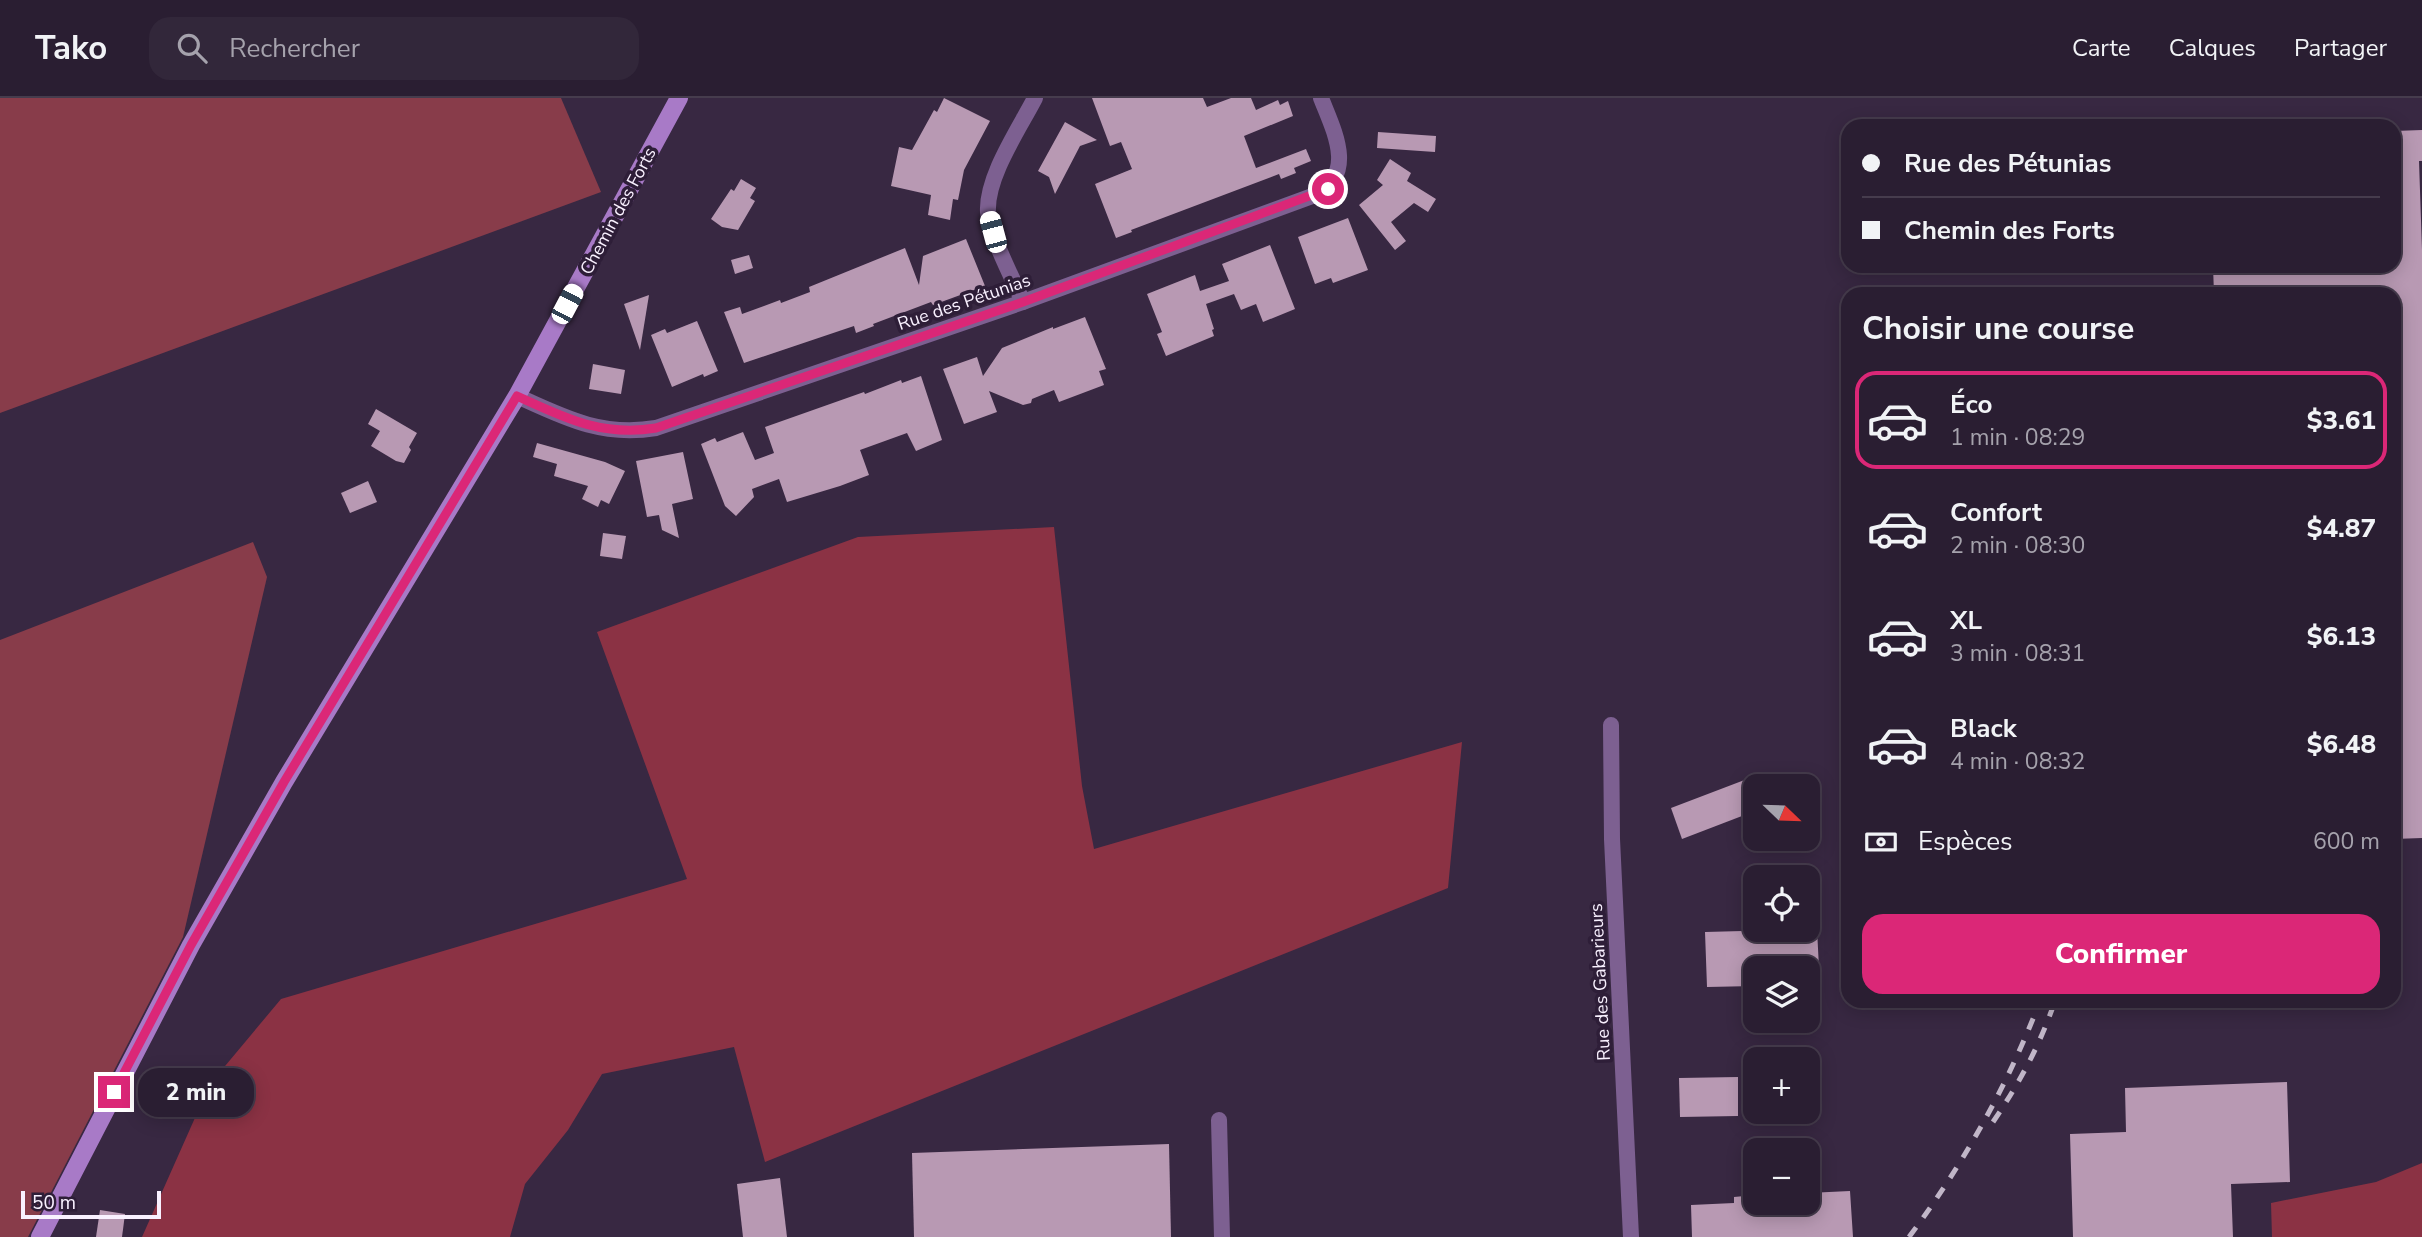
<!DOCTYPE html>
<html lang="fr">
<head>
<meta charset="utf-8">
<style>
	body { margin:0; font-family:"Nunito Sans",sans-serif; background:#32273a; color:#f1f3f6; height:100vh; display:flex; flex-direction:column; font-size:26px; white-space:nowrap }
	* { box-sizing:border-box; margin:0 }
	p { font-size:23px; color:#a5a2ac }
	.icon { flex:none; width:38px; height:38px; fill:none; stroke:currentColor; stroke-width:2; stroke-linecap:round; stroke-linejoin:round }
	.map { position:relative; flex:1; overflow:hidden }
	.panel { position:absolute; left:1841px; top:189px; width:560px; height:721px; display:flex; flex-direction:column; background:#2a1e32; border-radius:21px; box-shadow:0 4px 18px #0003,0 0 0 2px #463c4d }
	.panel>* { flex:none }
	.banner { position:absolute; left:1841px; top:21px; width:560px; height:154px; border-radius:21px; box-shadow:0 4px 18px #0003,0 0 0 2px #463c4d; display:grid; align-content:center; height:154px; padding:0 21px; background:#2a1e32 }
	.needle { width:46px; rotate:113deg }
	.fabs { position:absolute; left:1743px; top:676px; display:grid; gap:14px }
	.fabs a { display:grid; place-items:center; width:77px; height:77px; border-radius:14px; background:#2a1e32; box-shadow:0 4px 18px #0003,0 0 0 2px #463c4d; font-size:35px }
	.scale { position:absolute; left:21px; bottom:18px; width:140px; box-sizing:border-box; padding-left:7px; border:4px solid #f9f1ff; border-top:0; font-size:19px; line-height:24px; white-space:nowrap; color:#f9f1ff; -webkit-text-stroke:5px #2e1e38; paint-order:stroke }
	.end { position:absolute; width:32px; height:32px; margin:-16px; border:9px solid #db2777; background:#fff; box-shadow:0 0 0 4px #fff }
	.from { border-radius:50% }
	.bubble { position:absolute; height:49px; border-radius:21px; background:#2a1e32; box-shadow:0 4px 18px #0003,0 0 0 2px #463c4d; font-size:23px; font-weight:800; line-height:49px; text-align:center }
	.car { position:absolute; width:21px; height:42px; margin:-21px -10px; border-radius:9px; box-shadow:0 0 5px 2px #0007; background:linear-gradient(#fff 24%,#345 0 40%,#fff 0 76%,#345 0 86%,#fff 0) }
	.banner b { display:flex; align-items:center; gap:24px; height:66px; font-size:26px }
	.banner b+b { border-top:2px solid #463c4d }
	.banner i { width:18px; height:18px; background:#f1f3f6 }
	ul { padding:0; list-style:none }
	li { display:flex; align-items:center; gap:21px; height:98px; margin:0 14px 10px; padding:0 7px; border:4px solid transparent; border-radius:21px }
	li div { flex:1 }
	li b { display:block; font-size:26px }
	li em { font-style:normal; font-weight:800 }
	li.on { border-color:#db2777 }
	li>.icon { width:63px; height:63px; stroke-width:1.5 }
	h2 { padding:0 21px; font-size:32px; line-height:84px }
	.pay { display:flex; align-items:center; gap:18px; height:77px; padding:0 21px; font-size:26px }
	.pay p { margin-inline-start:auto }
	.action { display:flex; gap:14px; margin-top:auto; padding:14px 21px }
	.action a { flex:1; height:80px; border-radius:21px; background:#db2777; color:#fff; font-size:28px; font-weight:800; line-height:80px; text-align:center }
	header { display:flex; align-items:center; gap:42px; box-sizing:border-box; height:98px; padding:0 35px; background:#2a1e32; border-bottom:2px solid #463c4d }
	header strong { font-size:33px }
	nav { display:flex; gap:38px; margin-inline-start:auto; font-size:24px }
	.search { width:490px; height:63px; background:#32273a; display:flex; align-items:center; gap:18px; box-sizing:border-box; padding:0 24px; border-radius:21px; color:#a5a2ac; font-size:26px }
	.map>svg:first-child { display:block }
</style>
</head>
<body>
<header>
<strong>Tako</strong>
<div class="search"><svg class="icon" aria-label="search" viewBox="0 0 24 24"><circle cx="10" cy="10" r="6"/><path d="M15 15l6 6"/></svg>Rechercher</div>
<nav><a>Carte</a><a>Calques</a><a>Partager</a></nav>
</header>
<div class="map">
<svg width="2422" height="1139" viewBox="0 0 2422 1139">
	<rect width="100%" height="100%" fill="#382842"/>
	<g fill="#883c4a">
		<polygon points="0,0 561,0 601,94 0,315"/>
		<polygon points="253,444 267,479 183,839 28,1139 0,1139 0,542"/>
	</g>
	<g fill="#8b3244">
		<polygon points="1054,429 1082,688 1094,751 1462,644 1448,790 765,1064 734,949 602,976 568,1032 525,1086 510,1139 142,1139 210,986 281,901 687,781 597,534 858,439"/>
		<polygon points="2422,1065 2422,1139 2272,1139 2271,1105 2376,1084"/>
	</g>
	<g fill="#b899b3">
		<polygon points="944,0 990,23 964,72 958,102 953,101 950,122 928,117 931,97 891,88 899,49 912,52 934,12 937,14"/>
		<polygon points="1092,0 1203,0 1207,9 1231,0 1251,0 1256,12 1278,2 1280,7 1288,3 1293,18 1244,38 1256,70 1306,51 1311,63 1294,70 1296,75 1281,81 1279,76 1131,132 1132,134 1116,140 1095,86 1132,71 1121,44 1110,48"/>
		<polygon points="1065,24 1097,42 1080,48 1055,96 1049,79 1038,73"/>
		<polygon points="2422,32 2422,63 2419,63 2422,152 2422,740 2394,741 2394,196 2214,196 2213,168 2394,168 2394,33"/>
		<polygon points="1378,34 1436,38 1435,54 1377,50"/>
		<polygon points="1390,61 1411,75 1407,83 1436,101 1428,114 1414,105 1391,124 1406,143 1395,152 1359,107 1383,87 1377,82"/>
		<polygon points="741,81 756,90 750,100 755,103 738,132 722,129 711,121 731,91 734,93"/>
		<polygon points="1348,120 1368,172 1333,185 1331,180 1315,186 1298,139"/>
		<polygon points="966,141 985,188 933,207 931,204 873,226 874,228 856,235 854,228 744,265 724,214 740,209 742,216 780,202 781,205 810,194 809,189 905,150 919,187 923,158"/>
		<polygon points="1270,147 1295,211 1263,224 1256,206 1241,212 1234,196 1206,206 1214,231 1212,232 1214,238 1166,258 1157,236 1162,234 1147,196 1195,177 1200,193 1229,183 1222,166"/>
		<polygon points="749,157 753,170 735,176 731,162"/>
		<polygon points="649,197 640,252 624,206"/>
		<polygon points="1085,219 1106,271 1099,273 1104,287 1059,304 1054,292 1032,301 1031,305 1023,307 989,293 997,314 964,326 943,271 977,259 983,278 1002,250 1053,229 1053,231"/>
		<polygon points="697,223 718,273 704,279 703,276 672,289 651,237 665,231 667,235"/>
		<polygon points="593,266 625,272 621,296 589,291"/>
		<polygon points="921,278 942,342 916,353 907,335 860,352 869,377 840,388 787,404 779,381 752,391 754,399 736,418 725,408 701,346 715,340 717,344 743,334 755,362 774,355 765,329 864,294 865,296 901,282 902,285"/>
		<polygon points="376,311 417,335 409,349 411,352 404,365 396,363 371,348 380,333 368,326"/>
		<polygon points="537,345 605,364 625,373 609,406 601,402 598,409 582,401 588,388 554,378 557,366 533,359"/>
		<polygon points="683,354 693,401 672,406 679,440 662,432 659,417 647,419 636,363"/>
		<polygon points="368,383 377,404 350,415 341,395"/>
		<polygon points="603,435 626,438 622,461 600,458"/>
		<polygon points="1755,678 1755,713 1682,741 1671,710"/>
		<polygon points="1817,831 1819,870 1755,870 1755,888 1707,889 1705,834"/>
		<polygon points="1738,979 1738,1018 1680,1019 1679,980"/>
		<polygon points="2287,984 2290,1084 2231,1086 2233,1139 2073,1139 2070,1036 2126,1034 2125,990"/>
		<polygon points="1169,1046 1171,1139 914,1139 912,1055"/>
		<polygon points="780,1080 787,1139 743,1139 737,1086"/>
		<polygon points="1850,1093 1853,1139 1692,1139 1691,1107 1734,1105 1734,1099 1755,1097 1755,1104 1808,1104 1808,1095"/>
		<polygon points="100,1112 125,1116 122,1139 96,1139"/>
	</g>
	<g fill="none" stroke-linecap="round" stroke-linejoin="round">
		<g stroke="#7d6091" stroke-width="16">
			<path d="M1023,204C1013,181 990,138 988,114C986,79 1019,31 1035,0"/>
			<path d="M517,298C565,320 602,339 656,330L1023,204L1315,97C1357,76 1334,33 1321,0"/>
			<polyline points="1611,627 1612,741 1631,1139"/>
			<polyline points="1219,1022 1222,1139"/>
		</g>
		<polyline stroke="#a87ac7" stroke-width="18" points="40,1139 191,847 284,684 517,298 679,0"/>
		<g stroke="#c1b6c8" stroke-width="5" stroke-dasharray="12 12" stroke-linecap="butt">
			<path d="M1993,1024C2020,984 2039,949 2055,903"/>
			<path d="M1909,1139C1963,1067 2008,987 2040,903"/>
		</g>
	</g>
	<g fill="none" stroke-linecap="round" stroke-linejoin="round">
		<path stroke="#db2777" stroke-width="9" d="M114,994L191,847L284,684L517,298C565,320 602,339 656,330L1023,204L1328,91"/>
	</g>
	<g text-anchor="middle" dominant-baseline="central" stroke-width="7" stroke-linejoin="round" paint-order="stroke">
		<g font-size="18" fill="#f9f1ff" stroke="#2e1e38">
			<text transform="translate(618 113) rotate(-62)">Chemin des Forts</text>
			<text transform="translate(964 204) rotate(-19)">Rue des Pétunias</text>
			<text transform="translate(1600 884) rotate(-93)">Rue des Gabarieurs</text>
		</g>
	</g>
</svg>
<div class="fabs">
<a><svg class="needle" viewBox="-14 -14 28 28"><path d="M0-13l5 13h-10z" fill="#e53935"/><path d="M0 13l5-13h-10z" fill="#a5a2ac"/></svg></a>
<a><svg class="icon" aria-label="locate" viewBox="0 0 24 24"><circle cx="12" cy="12" r="6"/><path d="M12 2v4M12 18v4M2 12h4M18 12h4"/></svg></a>
<a><svg class="icon" aria-label="layers" viewBox="0 0 24 24"><path d="M12 4l9 5-9 5-9-5zM3 14l9 5 9-5"/></svg></a>
<a>+</a>
<a>−</a>
</div>
<div class="scale">50 m</div>
<i class="end from" style="left:1328px;top:91px"></i>
<i class="end" style="left:114px;top:994px"></i>
<div class="bubble" style="left:138px;top:970px;width:116px">2 min</div>
<i class="car" style="left:993px;top:134px;rotate:345deg"></i>
<i class="car" style="left:567px;top:206px;rotate:28deg"></i>
<div class="banner">
<b><i class="from"></i>Rue des Pétunias</b>
<b><i></i>Chemin des Forts</b>
</div>
<section class="panel">
<h2>Choisir une course</h2>
<ul>
<li class="on"><svg class="icon" aria-label="car" viewBox="0 0 24 24"><path d="M5 17H2v-5l4-1 3-4h7l3 4 3 1v5h-3M9 17h6M6 11h13"/><circle cx="7" cy="17" r="2"/><circle cx="17" cy="17" r="2"/></svg><div><b>Éco</b><p>1 min · 08:29</p></div><em>$3.61</em></li>
<li><svg class="icon" aria-label="car" viewBox="0 0 24 24"><path d="M5 17H2v-5l4-1 3-4h7l3 4 3 1v5h-3M9 17h6M6 11h13"/><circle cx="7" cy="17" r="2"/><circle cx="17" cy="17" r="2"/></svg><div><b>Confort</b><p>2 min · 08:30</p></div><em>$4.87</em></li>
<li><svg class="icon" aria-label="car" viewBox="0 0 24 24"><path d="M5 17H2v-5l4-1 3-4h7l3 4 3 1v5h-3M9 17h6M6 11h13"/><circle cx="7" cy="17" r="2"/><circle cx="17" cy="17" r="2"/></svg><div><b>XL</b><p>3 min · 08:31</p></div><em>$6.13</em></li>
<li><svg class="icon" aria-label="car" viewBox="0 0 24 24"><path d="M5 17H2v-5l4-1 3-4h7l3 4 3 1v5h-3M9 17h6M6 11h13"/><circle cx="7" cy="17" r="2"/><circle cx="17" cy="17" r="2"/></svg><div><b>Black</b><p>4 min · 08:32</p></div><em>$6.48</em></li>
</ul>
<div class="pay"><svg class="icon" aria-label="cash" viewBox="0 0 24 24"><path d="M3 7h18v10H3z"/><circle cx="12" cy="12" r="2"/></svg>Espèces<p>600 m</p></div>
<div class="action"><a>Confirmer</a></div>
</section>
</div>
</body>
</html>
